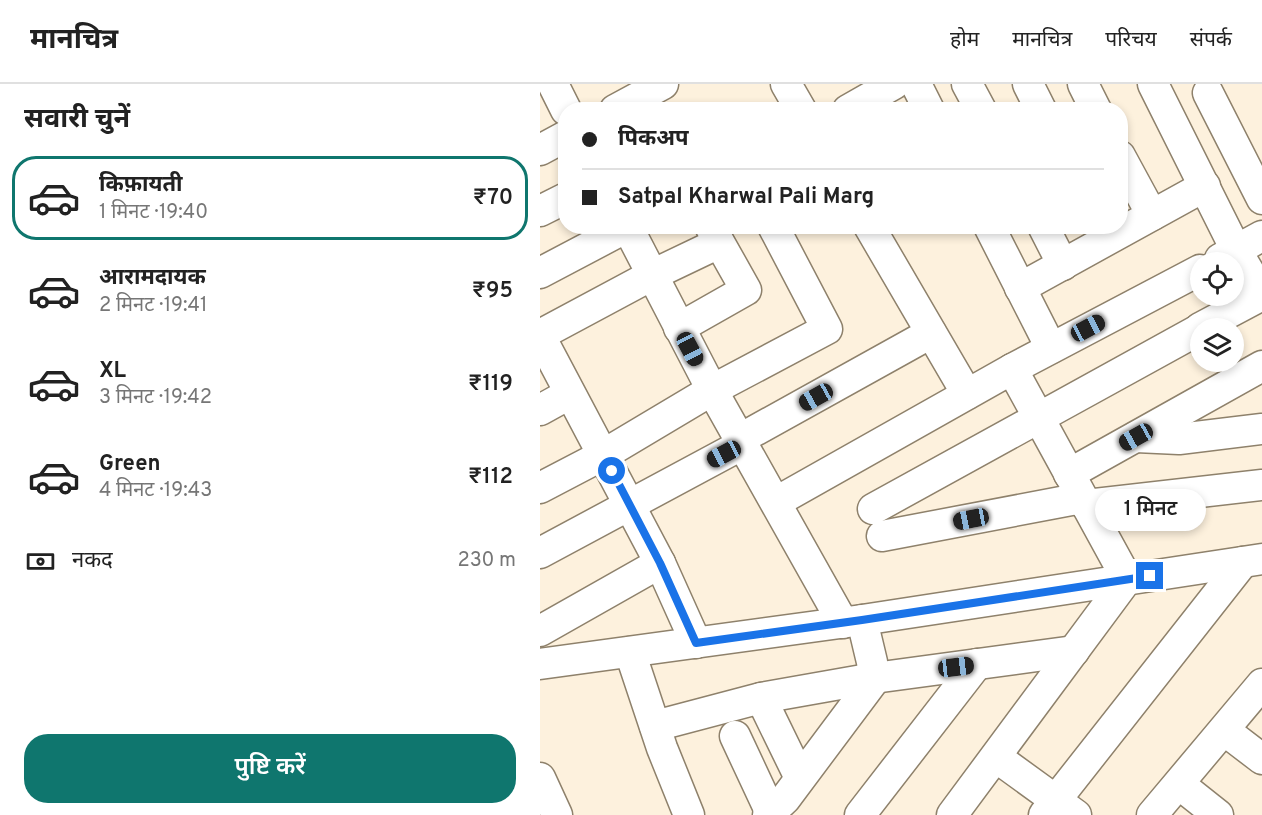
<!DOCTYPE html>
<html lang="hi">
<head>
<meta charset="utf-8">
<style>
	body { margin:0; font-family:Overpass,"Noto Sans Devanagari",sans-serif; background:#f2f2f2; color:#222; height:100vh; display:flex; flex-direction:column; font-size:22px; white-space:nowrap }
	* { box-sizing:border-box; margin:0 }
	p { font-size:20px; color:#767676 }
	.icon { flex:none; width:33px; height:33px; fill:none; stroke:currentColor; stroke-width:2; stroke-linecap:round; stroke-linejoin:round }
	.map { position:relative; flex:1; overflow:hidden }
	.side { display:flex; flex-direction:column; background:#fff; width:540px }
	.side>* { flex:none }
	.top-card { position:absolute; left:18px; top:18px; width:570px; height:132px; border-radius:24px; box-shadow:0 3px 9px #0003; display:grid; align-content:center; height:132px; padding:0 24px; background:#fff }
	.tools { position:absolute; left:650px; top:168px; display:grid; gap:12px }
	.tools a { display:grid; place-items:center; width:54px; height:54px; border-radius:50%; background:#fff; box-shadow:0 3px 9px #0003; font-size:30px }
	.end { position:absolute; width:27px; height:27px; margin:-14px; border:8px solid #1a73e8; background:#fff; box-shadow:0 0 0 3px #fff }
	.from { border-radius:50% }
	.bubble { position:absolute; height:42px; border-radius:21px; background:#fff; box-shadow:0 3px 9px #0003; font-size:20px; font-weight:600; line-height:42px; text-align:center }
	.car { position:absolute; width:18px; height:36px; margin:-18px -9px; border-radius:8px; box-shadow:0 0 4px 2px #0007; background:linear-gradient(#222 24%,#8ab4d8 0 40%,#222 0 76%,#8ab4d8 0 86%,#222 0) }
	.top-card b { display:flex; align-items:center; gap:21px; height:57px; font-size:22px }
	.top-card b+b { border-top:2px solid #e0e0e0 }
	.top-card i { width:15px; height:15px; background:#222 }
	ul { padding:0; list-style:none }
	li { display:flex; align-items:center; gap:18px; height:84px; margin:0 12px 9px; padding:0 12px; border:3px solid transparent; border-radius:24px }
	li div { flex:1 }
	li b { display:block; font-size:22px }
	li em { font-style:normal; font-weight:600 }
	li.active { border-color:#0f766e }
	li>.icon { width:54px; height:54px; stroke-width:1.5 }
	h2 { padding:0 24px; font-size:27px; line-height:72px }
	.pay { display:flex; align-items:center; gap:15px; height:66px; padding:0 24px; font-size:22px }
	.pay p { margin-inline-start:auto }
	.action { display:flex; gap:12px; margin-top:auto; padding:12px 24px }
	.action a { flex:1; height:69px; border-radius:24px; background:#0f766e; color:#fff; font-size:24px; font-weight:600; line-height:69px; text-align:center }
	header { display:flex; align-items:center; gap:36px; box-sizing:border-box; height:84px; padding:0 30px; background:#fff; border-bottom:2px solid #e0e0e0 }
	header strong { font-size:28px }
	nav { display:flex; gap:33px; margin-inline-start:auto; font-size:21px }
	main { display:flex; flex:1; min-height:0 }
	.map>svg:first-child { display:block }
</style>
</head>
<body>
<header>
<strong>मानचित्र</strong>
<nav><a>होम</a><a>मानचित्र</a><a>परिचय</a><a>संपर्क</a></nav>
</header>
<main>
<section class="side">
<h2>सवारी चुनें</h2>
<ul>
<li class="active"><svg class="icon" aria-label="car" viewBox="0 0 24 24"><path d="M5 17H2v-5l4-1 3-4h7l3 4 3 1v5h-3M9 17h6M6 11h13"/><circle cx="7" cy="17" r="2"/><circle cx="17" cy="17" r="2"/></svg><div><b>किफ़ायती</b><p>1 मिनट · 19:40</p></div><em>₹70</em></li>
<li><svg class="icon" aria-label="car" viewBox="0 0 24 24"><path d="M5 17H2v-5l4-1 3-4h7l3 4 3 1v5h-3M9 17h6M6 11h13"/><circle cx="7" cy="17" r="2"/><circle cx="17" cy="17" r="2"/></svg><div><b>आरामदायक</b><p>2 मिनट · 19:41</p></div><em>₹95</em></li>
<li><svg class="icon" aria-label="car" viewBox="0 0 24 24"><path d="M5 17H2v-5l4-1 3-4h7l3 4 3 1v5h-3M9 17h6M6 11h13"/><circle cx="7" cy="17" r="2"/><circle cx="17" cy="17" r="2"/></svg><div><b>XL</b><p>3 मिनट · 19:42</p></div><em>₹119</em></li>
<li><svg class="icon" aria-label="car" viewBox="0 0 24 24"><path d="M5 17H2v-5l4-1 3-4h7l3 4 3 1v5h-3M9 17h6M6 11h13"/><circle cx="7" cy="17" r="2"/><circle cx="17" cy="17" r="2"/></svg><div><b>Green</b><p>4 मिनट · 19:43</p></div><em>₹112</em></li>
</ul>
<div class="pay"><svg class="icon" aria-label="cash" viewBox="0 0 24 24"><path d="M3 7h18v10H3z"/><circle cx="12" cy="12" r="2"/></svg>नकद<p>230 m</p></div>
<div class="action"><a>पुष्टि करें</a></div>
</section>
<div class="map">
<svg width="722" height="731" viewBox="0 0 722 731">
	<rect width="100%" height="100%" fill="#fdf1dd"/>
	<g fill="none" stroke-linecap="round" stroke-linejoin="round">
		<defs>
			<g id="minor">
				<polyline points="13,0 26,26"/>
				<polyline points="246,0 261,26"/>
				<polyline points="376,0 389,26"/>
				<polyline points="427,0 441,26"/>
				<polyline points="488,0 501,26"/>
				<polyline points="543,0 556,26"/>
				<polyline points="613,0 696,166 722,210"/>
				<polyline points="668,9 722,115"/>
				<polyline points="75,26 123,0"/>
				<polyline points="308,26 354,0"/>
				<polyline points="0,66 26,52"/>
				<polyline points="580,72 612,131"/>
				<polyline points="0,127 26,114"/>
				<polyline points="87,142 172,306 303,539"/>
				<polyline points="329,142 427,310"/>
				<polyline points="449,142 511,264"/>
				<polyline points="503,142 523,181"/>
				<polyline points="680,175 722,152"/>
				<polyline points="0,189 89,142"/>
				<polyline points="480,204 665,102"/>
				<polyline points="139,244 206,206 170,142"/>
				<polyline points="660,244 722,211"/>
				<polyline points="0,251 112,191 179,159"/>
				<polyline points="0,252 120,479 156,559"/>
				<polyline points="472,285 660,186"/>
				<polyline points="0,326 29,310"/>
				<polyline points="596,353 639,355 722,345"/>
				<polyline points="200,355 391,249"/>
				<polyline points="529,390 722,282"/>
				<polyline points="0,404 63,371 172,306 287,245 233,142"/>
				<polyline points="236,418 472,285 587,495 412,731"/>
				<polyline points="546,421 722,401"/>
				<polyline points="333,425 660,245"/>
				<polyline points="342,452 542,414"/>
				<polyline points="0,469 203,360"/>
				<polyline points="0,547 120,479"/>
				<polyline points="90,568 122,664 149,731"/>
				<polyline points="0,580 322,536 722,475"/>
				<polyline points="221,614 260,694"/>
				<polyline points="115,642 221,614 334,594 534,567"/>
				<polyline points="684,646 722,675"/>
				<polyline points="195,652 231,729"/>
				<polyline points="456,673 536,731"/>
				<polyline points="0,694 17,731"/>
				<polyline points="639,700 678,731"/>
				<polyline points="228,731 245,715 334,596 332,578 322,536"/>
				<polyline points="320,731 437,580"/>
				<polyline points="504,731 703,478"/>
				<polyline points="612,731 722,600"/>
			</g>
		</defs>
		<use href="#minor" stroke="#8e816b" stroke-width="33"/>
		<use href="#minor" stroke="#fff" stroke-width="30"/>
	</g>
	<g fill="none" stroke-linecap="round" stroke-linejoin="round">
		<polyline stroke="#1a73e8" stroke-width="8" points="72,387 120,479 156,559 322,536 610,492"/>
	</g>
</svg>
<div class="tools">
<a><svg class="icon" aria-label="locate" viewBox="0 0 24 24"><circle cx="12" cy="12" r="6"/><path d="M12 2v4M12 18v4M2 12h4M18 12h4"/></svg></a>
<a><svg class="icon" aria-label="layers" viewBox="0 0 24 24"><path d="M12 4l9 5-9 5-9-5zM3 14l9 5 9-5"/></svg></a>
</div>
<i class="end from" style="left:72px;top:387px"></i>
<i class="end" style="left:610px;top:492px"></i>
<div class="bubble" style="left:555px;top:405px;width:111px">1 मिनट</div>
<i class="car" style="left:548px;top:244px;rotate:62deg"></i>
<i class="car" style="left:150px;top:265px;rotate:152deg"></i>
<i class="car" style="left:276px;top:313px;rotate:241deg"></i>
<i class="car" style="left:596px;top:353px;rotate:241deg"></i>
<i class="car" style="left:184px;top:370px;rotate:242deg"></i>
<i class="car" style="left:431px;top:435px;rotate:259deg"></i>
<i class="car" style="left:416px;top:583px;rotate:83deg"></i>
<div class="top-card">
<b><i class="from"></i>पिकअप</b>
<b><i></i>Satpal Kharwal Pali Marg</b>
</div>
</div>
</main>
</body>
</html>
